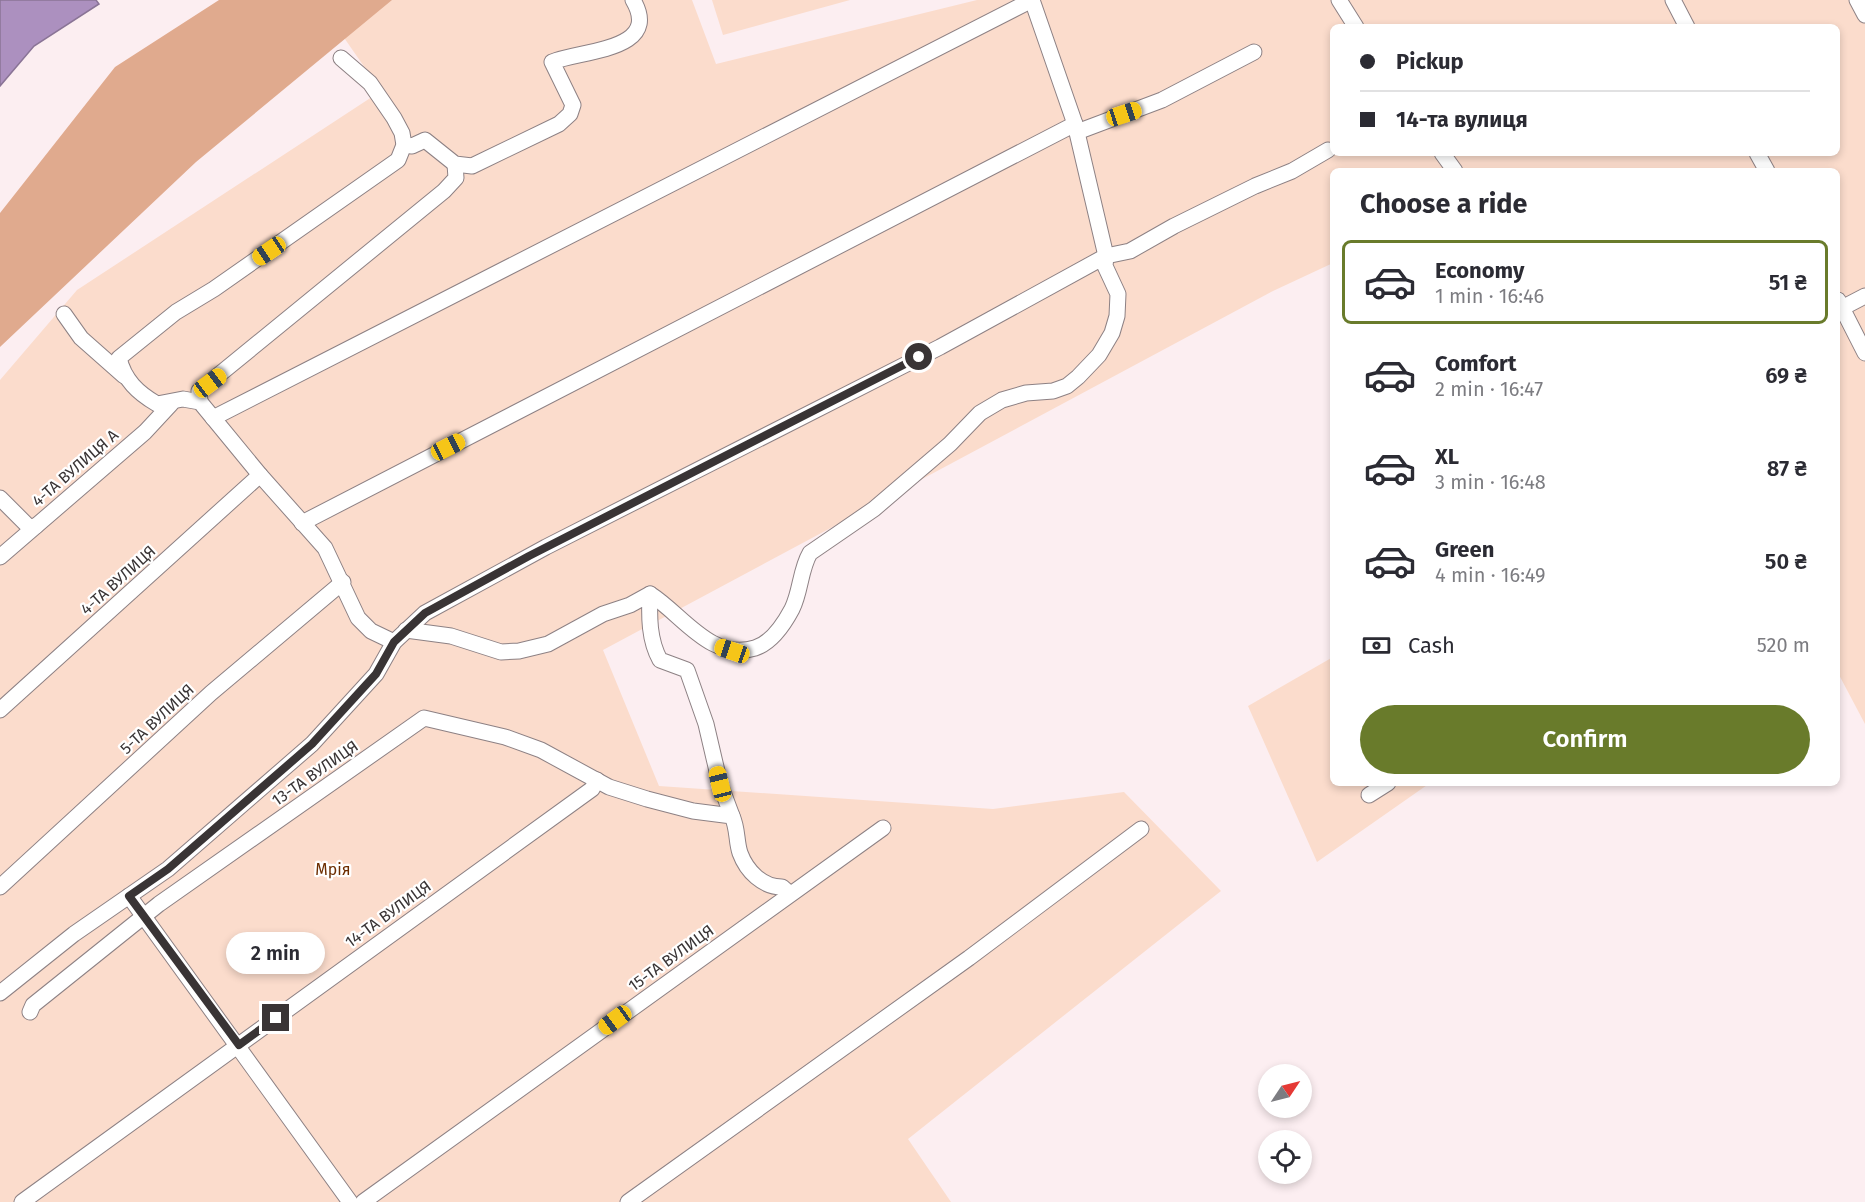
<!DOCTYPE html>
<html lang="en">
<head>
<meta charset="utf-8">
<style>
	body { margin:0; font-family:"Fira Sans",sans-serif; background:#f2f2f3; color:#2b2b33; height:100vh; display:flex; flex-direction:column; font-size:22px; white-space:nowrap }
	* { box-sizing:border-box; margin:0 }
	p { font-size:20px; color:#7c7c81 }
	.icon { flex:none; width:33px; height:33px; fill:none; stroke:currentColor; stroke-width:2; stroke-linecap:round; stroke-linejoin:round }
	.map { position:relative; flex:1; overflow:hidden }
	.side { position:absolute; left:1330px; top:168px; width:510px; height:618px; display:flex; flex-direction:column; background:#fff; border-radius:9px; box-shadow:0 3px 9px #0003 }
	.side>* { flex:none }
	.guide { position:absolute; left:1330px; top:24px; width:510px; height:132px; border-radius:9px; box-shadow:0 3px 9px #0003; display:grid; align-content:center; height:132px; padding:0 30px; background:#fff }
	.needle { width:39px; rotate:55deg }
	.controls { position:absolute; left:1258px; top:1064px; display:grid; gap:12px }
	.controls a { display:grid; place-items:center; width:54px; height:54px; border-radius:50%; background:#fff; box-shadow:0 3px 9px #0003; font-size:30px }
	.end { position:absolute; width:27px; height:27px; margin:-14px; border:8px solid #393435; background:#fff; box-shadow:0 0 0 3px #fff }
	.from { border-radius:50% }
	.bubble { position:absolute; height:42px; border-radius:21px; background:#fff; box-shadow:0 3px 9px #0003; font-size:20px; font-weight:600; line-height:42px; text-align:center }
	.car { position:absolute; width:18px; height:36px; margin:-18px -9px; border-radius:8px; box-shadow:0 0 4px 2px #0007; background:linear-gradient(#f5c518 24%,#345 0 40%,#f5c518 0 76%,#345 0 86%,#f5c518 0) }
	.guide b { display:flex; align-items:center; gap:21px; height:57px; font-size:22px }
	.guide b+b { border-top:2px solid #e1e1e2 }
	.guide i { width:15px; height:15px; background:#2b2b33 }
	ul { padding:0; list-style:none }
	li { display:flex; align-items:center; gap:18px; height:84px; margin:0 12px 9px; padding:0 18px; border:3px solid transparent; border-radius:9px }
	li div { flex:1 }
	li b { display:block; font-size:22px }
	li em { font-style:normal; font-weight:600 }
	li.current { border-color:#697b2b }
	li>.icon { width:54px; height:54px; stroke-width:1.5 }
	h2 { padding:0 30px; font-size:27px; line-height:72px }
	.pay { display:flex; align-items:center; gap:15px; height:66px; padding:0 30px; font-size:22px }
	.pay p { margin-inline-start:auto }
	.primary-button { display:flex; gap:12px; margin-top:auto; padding:12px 30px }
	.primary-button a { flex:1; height:69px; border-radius:36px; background:#697b2b; color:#fff; font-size:24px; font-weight:600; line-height:69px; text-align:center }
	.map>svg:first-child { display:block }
</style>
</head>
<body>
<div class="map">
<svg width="1865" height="1202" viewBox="0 0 1865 1202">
	<rect width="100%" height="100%" fill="#fceef1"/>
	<g fill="#fbdccc" fill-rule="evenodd">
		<path d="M331,0H692L716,64L977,0H1865V724L1838,673V171H1334L1333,263L1273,291L603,650L659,786L993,809L1124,792L1221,891L908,1139L951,1202H0V380L77,290L381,91L322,6ZM1334,27H1838V153H1334Z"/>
		<polygon points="712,0 850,0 723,35"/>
		<polygon points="1333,657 1334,783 1430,783 1317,862 1248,706"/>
	</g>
	<polygon fill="#e0aa8e" points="219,0 392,0 196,162 0,347 0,213 115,67"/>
	<polygon fill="#ac90bf" stroke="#8a7496" stroke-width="1.5" points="0,0 96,0 99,4 34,46 0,86"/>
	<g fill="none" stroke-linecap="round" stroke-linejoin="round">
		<defs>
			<g id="street">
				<polyline points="1339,0 1356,27"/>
				<polyline points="1673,0 1687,27"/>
				<polyline points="1857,0 1865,15"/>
				<path d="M341,58L370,83L394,118L402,133L404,145L398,160L214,289L176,312L119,358C124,380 138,393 157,404L183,399L200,402L260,475L325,548L358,618L371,631L394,642"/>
				<polyline points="1077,132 1162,100 1254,52"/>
				<path d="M404,145L412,146L425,140L455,164L472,166L559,124L570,114L573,105L552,62C581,50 663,51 633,0"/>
				<polyline points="1442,153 1455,171"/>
				<polyline points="1757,153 1767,171"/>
				<polyline points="1838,300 1865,353"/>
				<polyline points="1842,308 1865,296"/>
				<polyline points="64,314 81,338 124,376"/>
				<polyline points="200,402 199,391 444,191 456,178 455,164"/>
				<polyline points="213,418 1032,0"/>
				<polyline points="0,498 29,527 36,526"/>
				<polyline points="302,523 1075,124"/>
				<polyline points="0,557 145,432 171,404"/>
				<path d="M650,594C683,615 710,661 755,648C771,643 784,624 792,609C801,591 800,570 810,553L874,509L950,444L980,413L1002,400L1026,393L1053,391L1067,386L1078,377L1099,355L1112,333L1117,316L1118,294L1105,266L1106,256L1075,124L1032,0"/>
				<path d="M406,630L451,636L501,652L519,651L548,644L603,614L630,605L650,594C649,617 649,640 660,660L687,670L706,724L720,784L732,816"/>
				<polyline points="0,710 260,475"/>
				<polyline points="1369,795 1388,783"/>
				<polyline points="0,887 211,693 343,582"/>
				<polyline points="129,896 350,1202"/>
				<polyline points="0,993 74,934 168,869 312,744 376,674 394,642 425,613 546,547 940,347 1106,256 1130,251 1174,226 1255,186 1292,171 1328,150"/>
				<path d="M30,1012L33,1005L159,904L424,718L505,737L541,750L609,787L647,799L693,811L732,816C738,829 736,841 740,853C747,872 763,887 782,887L790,894"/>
				<polyline points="22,1202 592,789 597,780"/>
				<polyline points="363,1202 883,828"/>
				<polyline points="628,1202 969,958 1141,829"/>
			</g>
		</defs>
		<use href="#street" stroke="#8d8184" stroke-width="17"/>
		<use href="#street" stroke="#fff" stroke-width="15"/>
	</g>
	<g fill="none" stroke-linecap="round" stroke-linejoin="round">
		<polyline stroke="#393435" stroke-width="8" points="276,1018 239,1045 129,896 168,869 312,744 376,674 394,642 425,613 529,556 919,357"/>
	</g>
	<g text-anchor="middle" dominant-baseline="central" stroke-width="4.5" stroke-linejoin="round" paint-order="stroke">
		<g font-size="16" fill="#393435" stroke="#fff">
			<text transform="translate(75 468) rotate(-41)">4-ТА ВУЛИЦЯ А</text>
			<text transform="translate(118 580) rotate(-42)">4-ТА ВУЛИЦЯ</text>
			<text transform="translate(157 719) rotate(-43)">5-ТА ВУЛИЦЯ</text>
			<text transform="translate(315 773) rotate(-35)">13-ТА ВУЛИЦЯ</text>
			<text transform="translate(388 914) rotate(-36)">14-ТА ВУЛИЦЯ</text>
			<text transform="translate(671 958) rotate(-36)">15-ТА ВУЛИЦЯ</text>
		</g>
		<g font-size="16" fill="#6c2d00" stroke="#fff">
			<text x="333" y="869">Мрія</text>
		</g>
	</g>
</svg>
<div class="controls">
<a><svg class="needle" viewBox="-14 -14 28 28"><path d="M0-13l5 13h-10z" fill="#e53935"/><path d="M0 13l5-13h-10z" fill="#7c7c81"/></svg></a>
<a><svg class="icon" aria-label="locate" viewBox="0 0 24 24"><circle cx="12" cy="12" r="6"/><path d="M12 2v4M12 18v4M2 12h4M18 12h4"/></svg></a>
</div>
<i class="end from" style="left:919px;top:357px"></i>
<i class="end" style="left:276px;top:1018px"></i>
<div class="bubble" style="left:226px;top:932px;width:99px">2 min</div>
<i class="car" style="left:1124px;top:114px;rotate:72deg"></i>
<i class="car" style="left:269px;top:251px;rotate:236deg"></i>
<i class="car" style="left:210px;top:383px;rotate:53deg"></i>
<i class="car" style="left:448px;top:447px;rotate:63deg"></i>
<i class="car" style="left:732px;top:651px;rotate:289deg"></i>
<i class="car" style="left:720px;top:784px;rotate:346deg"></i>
<i class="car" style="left:615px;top:1020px;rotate:234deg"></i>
<div class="guide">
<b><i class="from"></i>Pickup</b>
<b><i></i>14-та вулиця</b>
</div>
<section class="side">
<h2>Choose a ride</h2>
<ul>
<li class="current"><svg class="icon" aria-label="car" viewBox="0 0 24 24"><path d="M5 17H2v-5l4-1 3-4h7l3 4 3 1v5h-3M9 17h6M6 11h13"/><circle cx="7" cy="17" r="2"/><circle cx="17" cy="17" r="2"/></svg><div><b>Economy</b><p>1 min · 16:46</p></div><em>51 ₴</em></li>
<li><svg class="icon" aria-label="car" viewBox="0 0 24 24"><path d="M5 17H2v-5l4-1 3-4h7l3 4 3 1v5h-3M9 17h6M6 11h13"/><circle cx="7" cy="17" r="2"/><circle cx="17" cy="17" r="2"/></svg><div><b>Comfort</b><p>2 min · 16:47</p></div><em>69 ₴</em></li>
<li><svg class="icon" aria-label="car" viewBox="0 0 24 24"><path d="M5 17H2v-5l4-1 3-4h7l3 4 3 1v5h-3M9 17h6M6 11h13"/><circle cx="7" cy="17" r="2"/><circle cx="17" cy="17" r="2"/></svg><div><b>XL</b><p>3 min · 16:48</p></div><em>87 ₴</em></li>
<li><svg class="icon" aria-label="car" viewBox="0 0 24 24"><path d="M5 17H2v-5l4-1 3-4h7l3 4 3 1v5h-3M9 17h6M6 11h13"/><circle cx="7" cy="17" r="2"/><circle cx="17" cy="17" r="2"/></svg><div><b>Green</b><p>4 min · 16:49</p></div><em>50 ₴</em></li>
</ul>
<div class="pay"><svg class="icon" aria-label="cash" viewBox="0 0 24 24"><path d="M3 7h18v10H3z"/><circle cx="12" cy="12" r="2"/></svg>Cash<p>520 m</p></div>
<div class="primary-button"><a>Confirm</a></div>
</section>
</div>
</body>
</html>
